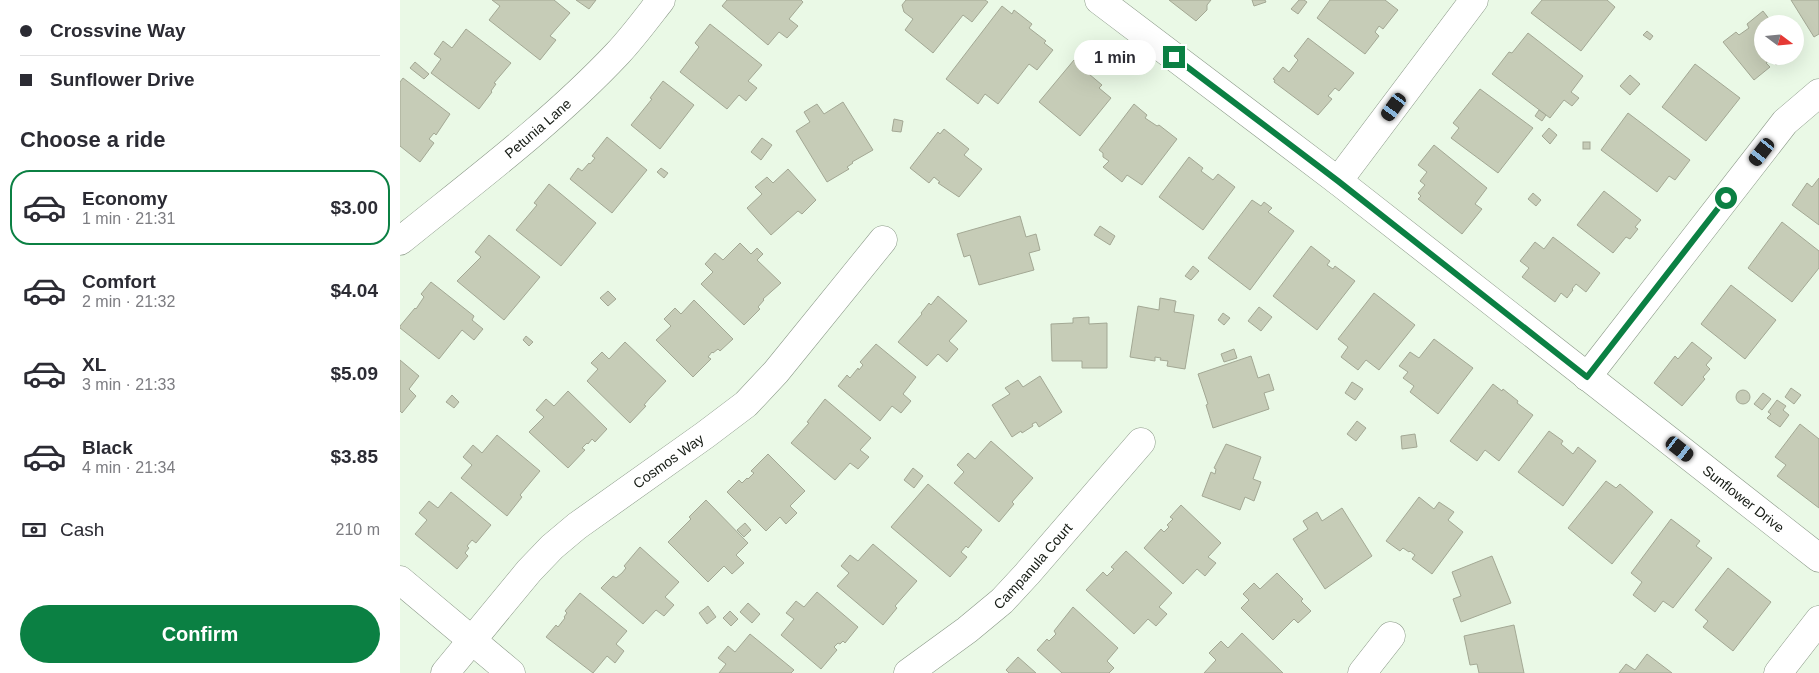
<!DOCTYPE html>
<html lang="en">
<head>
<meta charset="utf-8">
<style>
	body { margin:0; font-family:Arial,sans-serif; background:#f7f7f7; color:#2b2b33; height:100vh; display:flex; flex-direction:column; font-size:19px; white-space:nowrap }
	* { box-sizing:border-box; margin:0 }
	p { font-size:16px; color:#7c7c81 }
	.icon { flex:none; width:28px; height:28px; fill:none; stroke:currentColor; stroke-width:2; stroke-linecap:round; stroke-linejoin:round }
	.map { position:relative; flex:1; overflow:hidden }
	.sheet { display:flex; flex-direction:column; background:#fff; width:400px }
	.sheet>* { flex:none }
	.hud { display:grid; align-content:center; height:110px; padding:0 20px; background:#fff }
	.needle { width:32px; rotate:106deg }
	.tools { position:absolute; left:1354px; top:15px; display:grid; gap:10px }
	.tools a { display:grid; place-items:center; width:50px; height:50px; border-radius:50%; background:#fff; box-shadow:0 5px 20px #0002; font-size:25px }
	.end { position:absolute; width:22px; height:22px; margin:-11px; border:6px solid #0b8043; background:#fff; box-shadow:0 0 0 2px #fff }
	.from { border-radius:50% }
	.bubble { position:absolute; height:35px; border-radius:18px; background:#fff; box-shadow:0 5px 20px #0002; font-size:16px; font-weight:700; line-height:35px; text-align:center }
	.car { position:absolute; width:15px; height:30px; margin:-15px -8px; border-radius:6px; box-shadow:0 0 4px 1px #0007; background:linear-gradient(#222 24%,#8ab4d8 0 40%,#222 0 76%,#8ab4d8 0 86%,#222 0) }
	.hud b { display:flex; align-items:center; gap:18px; height:48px; font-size:19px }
	.hud b+b { border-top:1px solid #e1e1e2 }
	.hud i { width:12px; height:12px; background:#2b2b33 }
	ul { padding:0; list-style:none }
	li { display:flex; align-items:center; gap:15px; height:75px; margin:0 10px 8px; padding:0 10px; border:2px solid transparent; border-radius:20px }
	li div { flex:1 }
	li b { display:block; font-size:19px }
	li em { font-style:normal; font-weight:700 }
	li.active { border-color:#0b8043 }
	li>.icon { width:45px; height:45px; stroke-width:1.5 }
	h2 { padding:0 20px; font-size:22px; line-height:60px }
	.pay { display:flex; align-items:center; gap:12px; height:55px; padding:0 20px; font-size:19px }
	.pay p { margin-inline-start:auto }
	.cta { display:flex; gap:10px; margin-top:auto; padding:10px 20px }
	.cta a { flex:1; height:58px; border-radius:30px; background:#0b8043; color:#fff; font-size:20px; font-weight:700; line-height:58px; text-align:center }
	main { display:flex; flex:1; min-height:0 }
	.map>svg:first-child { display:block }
</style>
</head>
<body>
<main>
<section class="sheet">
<div class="hud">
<b><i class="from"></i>Crossvine Way</b>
<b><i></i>Sunflower Drive</b>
</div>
<h2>Choose a ride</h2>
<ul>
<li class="active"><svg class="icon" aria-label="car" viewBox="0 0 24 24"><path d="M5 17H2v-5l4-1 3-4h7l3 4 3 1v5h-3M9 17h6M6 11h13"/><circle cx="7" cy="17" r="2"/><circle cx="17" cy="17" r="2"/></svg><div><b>Economy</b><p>1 min · 21:31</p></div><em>$3.00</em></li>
<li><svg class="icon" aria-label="car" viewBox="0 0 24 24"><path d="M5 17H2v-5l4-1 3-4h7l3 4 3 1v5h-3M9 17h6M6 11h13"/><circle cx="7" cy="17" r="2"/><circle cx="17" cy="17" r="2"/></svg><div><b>Comfort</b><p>2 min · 21:32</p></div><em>$4.04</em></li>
<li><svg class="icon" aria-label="car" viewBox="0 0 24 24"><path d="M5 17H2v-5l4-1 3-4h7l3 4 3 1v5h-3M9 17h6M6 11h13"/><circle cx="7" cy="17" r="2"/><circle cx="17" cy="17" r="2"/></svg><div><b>XL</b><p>3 min · 21:33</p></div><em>$5.09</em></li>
<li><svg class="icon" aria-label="car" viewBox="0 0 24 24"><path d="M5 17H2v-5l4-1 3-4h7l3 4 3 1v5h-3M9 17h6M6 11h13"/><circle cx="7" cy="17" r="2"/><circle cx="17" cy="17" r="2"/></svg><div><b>Black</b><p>4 min · 21:34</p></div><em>$3.85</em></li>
</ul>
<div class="pay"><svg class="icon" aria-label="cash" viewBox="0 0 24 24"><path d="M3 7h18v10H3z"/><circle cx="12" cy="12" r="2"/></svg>Cash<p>210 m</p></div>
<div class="cta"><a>Confirm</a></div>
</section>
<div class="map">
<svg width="1419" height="673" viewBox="0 0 1419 673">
	<rect width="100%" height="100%" fill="#eaf9e6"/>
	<g fill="#c6ccb7" stroke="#a3a894">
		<polygon points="92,0 154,0 170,13 150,36 156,40 140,60 89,20 100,6"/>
		<polygon points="176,0 196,0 189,9"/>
		<polygon points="327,0 401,0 403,2 389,19 398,26 387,38 379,32 368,45 322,6"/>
		<polygon points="506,0 585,0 588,2 572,22 563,15 533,53 505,30 513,19 504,12 502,5"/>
		<polygon points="769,0 811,0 807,5 807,10 796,21"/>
		<polygon points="852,0 865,0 866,2 854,6"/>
		<polygon points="899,0 904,0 907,2 898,14 891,9"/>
		<polygon points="930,0 985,0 998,10 983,29 979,26 975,32 979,36 965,54 917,18"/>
		<polygon points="1142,0 1207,0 1215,7 1181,51 1131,13"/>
		<polygon points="1391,0 1419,0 1419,34 1414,37"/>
		<polygon points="602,6 612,14 614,10 632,24 629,28 646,41 644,43 653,50 637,70 629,64 598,104 585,94 578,104 546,79"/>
		<polygon points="1363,11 1373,24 1362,24 1362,56 1387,56 1376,65 1371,59 1366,63 1370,67 1354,80 1323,42 1336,32 1339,35 1349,28 1347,24"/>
		<polygon points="310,24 362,65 348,81 357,88 346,101 339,95 327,109 280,72 299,47 295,43"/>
		<polygon points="66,29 111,63 94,83 96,84 91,91 92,92 79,109 31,73 41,59 34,54 43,41 52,48"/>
		<polygon points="1247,31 1253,36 1250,40 1243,35"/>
		<polygon points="1128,33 1183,76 1171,92 1179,98 1172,106 1164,100 1150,118 1092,74 1109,52 1112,53"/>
		<polygon points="908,38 954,73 939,91 935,88 928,96 932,99 918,115 874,82 875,80 873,79 883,67 889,72 898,60 894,56"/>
		<polygon points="674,60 691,73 689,74 702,85 699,88 711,98 680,136 639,102"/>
		<polygon points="15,62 29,74 24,79 10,68"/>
		<polygon points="1295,64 1340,98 1306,141 1262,107"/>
		<polygon points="1230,75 1240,84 1230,95 1220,86"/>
		<polygon points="3,78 50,114 36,135 34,133 29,139 34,143 20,162 0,146 0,82"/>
		<polygon points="263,81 294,105 260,149 231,125 252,99 250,98"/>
		<polygon points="1080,89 1133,128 1098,173 1051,138 1059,128 1053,123"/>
		<polygon points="443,102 473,150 452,162 453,163 447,167 449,169 427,182 396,131 410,122 404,112 417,104 424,114"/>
		<polygon points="734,104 747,115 745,118 757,126 759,125 777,139 742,185 727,175 722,182 703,167 709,161 703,157 703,153 699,150"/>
		<polygon points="1139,110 1146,115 1142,121 1135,116"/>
		<polygon points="1228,113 1290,160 1275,180 1269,176 1257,192 1201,150"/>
		<polygon points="494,119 503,121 501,132 492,131"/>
		<polygon points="1149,128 1157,135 1150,144 1142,136"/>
		<polygon points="544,129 569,149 564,155 582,169 559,197 538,183 540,182 534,177 529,183 510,168 538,132 540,134"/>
		<polygon points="207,137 247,170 212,213 170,179 178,168 182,171 189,163 190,164 195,158 192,156"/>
		<polygon points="362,138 372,145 361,160 351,152"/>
		<rect x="1183" y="142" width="7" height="7"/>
		<polygon points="1034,145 1087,188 1075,204 1082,209 1062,234 1018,199 1021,196 1018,193 1025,185 1020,181 1027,172 1018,165"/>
		<polygon points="789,157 803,168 801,171 813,180 818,174 835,187 803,230 759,197"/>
		<polygon points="261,168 268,173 264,178 257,172"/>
		<polygon points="388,169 416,200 402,214 398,211 371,235 347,208 362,194 355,187 367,177 373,183"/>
		<polygon points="1419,178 1419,225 1392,205 1407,183 1412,187"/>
		<polygon points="149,184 196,223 161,266 116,230 137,205 134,203"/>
		<polygon points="1204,191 1241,220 1235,227 1238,229 1230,239 1226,237 1213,253 1177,225"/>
		<polygon points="1133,193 1141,200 1136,206 1128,199"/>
		<polygon points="852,200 861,206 864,202 872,208 868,212 894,231 850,290 808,258"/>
		<polygon points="620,216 626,237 636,234 640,250 629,253 634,270 579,285 570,255 564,257 557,234"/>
		<polygon points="1382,222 1419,251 1419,268 1392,302 1348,268"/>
		<polygon points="700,226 715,236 710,245 694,235"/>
		<polygon points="89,235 140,277 104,320 57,281 81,257 75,252"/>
		<polygon points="1153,237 1200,273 1186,292 1176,284 1172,289 1173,290 1167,298 1161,293 1155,302 1122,277 1129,268 1120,261 1135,242 1144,249"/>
		<polygon points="340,243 351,254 357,248 363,254 357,260 381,283 363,299 364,300 358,307 360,309 344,325 301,284 313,272 305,264 315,253 323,260"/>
		<polygon points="911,246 930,261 927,265 933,269 935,266 955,281 917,330 873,296"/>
		<polygon points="793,266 799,271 791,280 785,276"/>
		<polygon points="31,282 74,316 72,320 83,329 74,340 62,330 39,359 0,328 0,326 15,308 16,309 24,297 21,294"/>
		<polygon points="1331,285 1376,320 1345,359 1301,324"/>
		<polygon points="208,291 216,299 208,306 200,298"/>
		<polygon points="974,293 1015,325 979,370 966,360 958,370 941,357 948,347 938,339"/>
		<polygon points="538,296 567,321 549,341 558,349 547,362 538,354 527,366 498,342 522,314 521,313 529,303 531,305"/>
		<polygon points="760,298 776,301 774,312 794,315 785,369 767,366 768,361 760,360 761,358 755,357 755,361 730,357 738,306 759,310"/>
		<polygon points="294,300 333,339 320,351 318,349 313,353 312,352 308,357 311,359 293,377 256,340 271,326 264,319 275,308 281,314"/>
		<polygon points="859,307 872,317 861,331 848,321"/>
		<polygon points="823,313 830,318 824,325 818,320"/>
		<polygon points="689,317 689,324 707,323 707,368 682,368 682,361 652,361 651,324 673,323 673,318"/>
		<polygon points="126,336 133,342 129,346 123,340"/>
		<polygon points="1034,339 1073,368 1038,414 1010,392 1014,386 1003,378 1008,372 999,366 1010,352 1019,358"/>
		<polygon points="225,342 266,381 249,399 244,405 246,406 230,423 187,381 198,369 191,363 202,352 209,359"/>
		<polygon points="1292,342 1312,358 1306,365 1310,369 1303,377 1305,379 1282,406 1254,383 1275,356 1278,359"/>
		<polygon points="476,344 516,377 503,394 511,401 501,413 492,406 480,421 438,386 447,375 450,378 458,368 459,370 463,365 460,362"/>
		<polygon points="834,349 837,358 824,362 821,354"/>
		<polygon points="851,356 858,378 869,374 874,390 864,393 869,409 813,428 806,405 808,404 798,374"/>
		<polygon points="0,360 19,376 9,389 16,396 2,413 0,411"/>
		<polygon points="640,376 662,412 639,427 636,422 632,424 633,426 622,433 621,431 612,437 592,405 610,394 605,388 618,380 623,387"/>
		<polygon points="952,382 963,389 955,400 945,393"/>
		<polygon points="1093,384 1102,391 1103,389 1118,401 1117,403 1133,415 1099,461 1085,450 1077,461 1050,441"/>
		<polygon points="1391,388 1401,395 1394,404 1385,397"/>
		<circle cx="1343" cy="397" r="7"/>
		<polygon points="168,391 207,429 195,442 192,439 188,444 187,443 182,448 185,450 168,468 129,432 144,417 136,410 146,399 154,406"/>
		<polygon points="1363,393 1371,399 1362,410 1354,404"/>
		<polygon points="52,395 59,402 54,408 46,402"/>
		<polygon points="425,399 471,438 460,450 469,457 458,469 450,463 435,480 391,443 409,423 407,422"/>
		<polygon points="1377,400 1386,406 1383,410 1389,415 1380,427 1367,418 1371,414 1368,412"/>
		<polygon points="957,421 966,428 956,441 947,434"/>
		<polygon points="1400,424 1419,439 1419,508 1377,476 1386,465 1375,457"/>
		<polygon points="1149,431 1163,441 1161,444 1173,454 1178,447 1196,461 1163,506 1118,472"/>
		<polygon points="1015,434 1017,447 1002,449 1001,436"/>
		<polygon points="97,435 140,471 120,495 122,497 107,516 61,478 72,465 63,457 73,445 82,453"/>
		<polygon points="591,441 633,478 612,502 614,504 599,522 554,483 564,472 557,465 568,453 575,459"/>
		<polygon points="826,444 861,457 853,479 861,482 854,501 845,497 840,510 802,496 811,472 815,474 816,469 814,468"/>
		<polygon points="368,454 405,491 390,506 397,513 386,524 380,517 366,531 327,492 339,480 342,483 347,478 348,479 354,473 351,471"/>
		<polygon points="513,468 523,476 514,488 504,480"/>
		<polygon points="1206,481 1216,488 1220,484 1253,512 1212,564 1168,528"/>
		<polygon points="528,484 582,530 568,548 566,546 561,552 567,557 550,577 491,527"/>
		<polygon points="51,492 91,525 76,543 72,540 67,546 69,548 65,553 68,556 57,569 15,534 27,520 19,513 29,501 38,508"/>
		<polygon points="1019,497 1034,509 1039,502 1054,512 1048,520 1063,532 1032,574 1012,559 1015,555 1010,551 1009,552 1003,548 1000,551 986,541"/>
		<polygon points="306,500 348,543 336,555 344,563 332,574 324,566 308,582 268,542 291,519 289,517"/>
		<polygon points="781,505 821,543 808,557 816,563 805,576 797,569 783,584 744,548 761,529 764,532 769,527 767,525 773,519 770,517"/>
		<polygon points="942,508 972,556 925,589 893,539 908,529 903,521 917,512 922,521"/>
		<polygon points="1271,519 1300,541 1296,546 1312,558 1273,608 1263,601 1255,612 1233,595 1242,582 1231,573"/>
		<polygon points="345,523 351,530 344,537 337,530"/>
		<polygon points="473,544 517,581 495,606 497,608 483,625 437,586 449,573 441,566 450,555 458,561"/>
		<polygon points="240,547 279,582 265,597 274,605 264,616 256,610 243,624 201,588 213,576 216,578 222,573 226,568 224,566"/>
		<polygon points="726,551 772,593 759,607 767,614 756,626 748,619 734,634 686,590 703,572 707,576 714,569 711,567"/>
		<polygon points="1092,556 1111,603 1061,622 1053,599 1061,596 1052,572"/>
		<polygon points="1328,568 1371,602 1333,651 1303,627 1308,621 1295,610"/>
		<polygon points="877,573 903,599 901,601 911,611 898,623 894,619 873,640 841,608 849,600 843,594 854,583 860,589"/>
		<polygon points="417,592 458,627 445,643 443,641 440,644 438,643 434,647 437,650 421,669 381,635 394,619 386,613 396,601 404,607"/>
		<polygon points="180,593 227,631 216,644 224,651 215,663 207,656 193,673 146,637 156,625 158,627 165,618 164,617 167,613 165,611"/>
		<polygon points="348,603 360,614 352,623 340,612"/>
		<polygon points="308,606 316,617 307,624 299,613"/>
		<polygon points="673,607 718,648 707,661 714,668 709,673 662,673 637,650 647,639 649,641 656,634 654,631"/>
		<polygon points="330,611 338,619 331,626 323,618"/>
		<polygon points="1114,625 1124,673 1079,673 1077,664 1070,665 1064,636"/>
		<polygon points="842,633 883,673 804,673 816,660 809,653 821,641 828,648"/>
		<polygon points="350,634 394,670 391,673 319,673 326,664 318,658 328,646 335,652"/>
		<polygon points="1247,654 1272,673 1219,673 1226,664 1235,670"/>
		<polygon points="618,657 636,673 609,673 606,670"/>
	</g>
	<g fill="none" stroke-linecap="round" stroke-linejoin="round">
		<defs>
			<g id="street">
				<path id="s1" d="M699,0L938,181L1419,558"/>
				<polyline points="938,181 1074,0"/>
				<path id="s2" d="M0,241C74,181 152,123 218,53C233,37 247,18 261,0"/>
				<polyline points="1187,377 1385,122 1419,93"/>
				<polyline points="0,580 111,673"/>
				<path id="s3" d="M45,673L129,571L152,547L177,526L305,435L346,404L376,372L483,240"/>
				<path id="s4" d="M508,673L567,630L602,601L627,574L741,442"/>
				<polyline points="962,673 991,636"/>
				<polyline points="1378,673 1419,620"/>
			</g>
		</defs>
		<use href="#street" stroke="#8a9887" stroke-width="29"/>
		<use href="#street" stroke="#fff" stroke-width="28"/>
	</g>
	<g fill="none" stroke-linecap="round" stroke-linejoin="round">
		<polyline stroke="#0b8043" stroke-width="6" points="774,57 938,181 1187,377 1326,198"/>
	</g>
	<g text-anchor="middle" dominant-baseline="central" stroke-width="5" stroke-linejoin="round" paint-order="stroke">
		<g font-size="14" fill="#151a13" stroke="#fff">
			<text stroke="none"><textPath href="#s2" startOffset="178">Petunia Lane</textPath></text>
			<text stroke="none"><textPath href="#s3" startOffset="310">Cosmos Way</textPath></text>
			<text stroke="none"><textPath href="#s1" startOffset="815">Sunflower Drive</textPath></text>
			<text stroke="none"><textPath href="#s4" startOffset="165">Campanula Court</textPath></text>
		</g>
	</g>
</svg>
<div class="tools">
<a><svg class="needle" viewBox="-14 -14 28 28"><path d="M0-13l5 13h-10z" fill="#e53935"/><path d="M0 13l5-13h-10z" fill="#7c7c81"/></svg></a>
</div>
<i class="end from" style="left:1326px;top:198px"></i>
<i class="end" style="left:774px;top:57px"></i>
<div class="bubble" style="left:674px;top:40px;width:82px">1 min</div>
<i class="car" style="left:994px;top:107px;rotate:216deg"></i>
<i class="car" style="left:1362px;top:152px;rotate:218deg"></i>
<i class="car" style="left:1280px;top:449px;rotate:128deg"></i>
</div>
</main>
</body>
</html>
